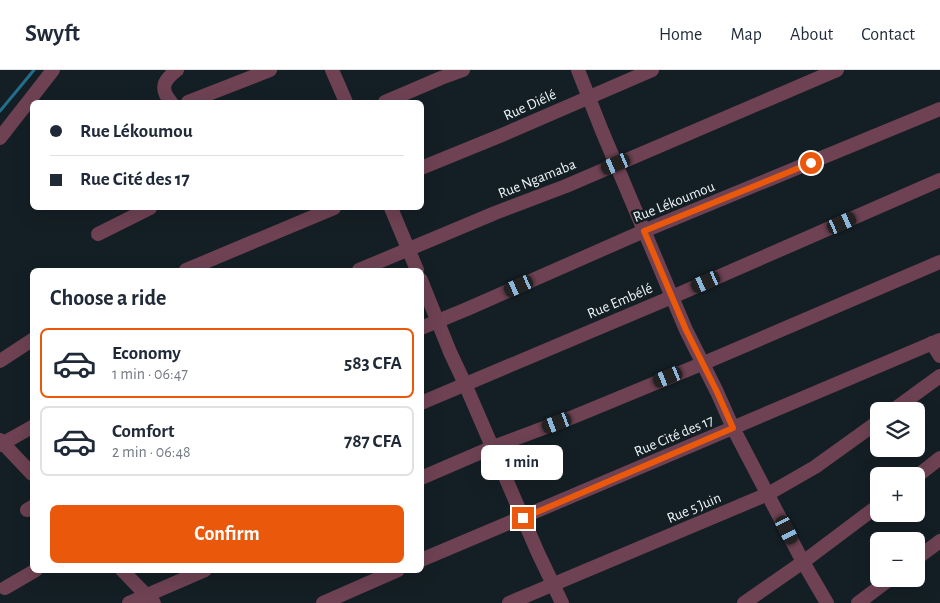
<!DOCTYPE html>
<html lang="en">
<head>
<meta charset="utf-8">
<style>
	body { margin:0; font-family:"Alegreya Sans",sans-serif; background:#f2f2f3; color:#1f2937; height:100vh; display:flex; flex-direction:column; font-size:19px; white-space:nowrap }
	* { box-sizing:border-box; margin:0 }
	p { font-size:16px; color:#747a83 }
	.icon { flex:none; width:28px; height:28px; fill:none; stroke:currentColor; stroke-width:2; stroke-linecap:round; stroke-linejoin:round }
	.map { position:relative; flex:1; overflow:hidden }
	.drawer { position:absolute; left:30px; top:198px; width:394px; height:305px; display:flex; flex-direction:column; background:#fff; border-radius:8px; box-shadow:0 5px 20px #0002 }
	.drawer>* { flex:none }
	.guide { position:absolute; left:30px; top:30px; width:394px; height:110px; border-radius:8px; box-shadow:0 5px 20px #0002; display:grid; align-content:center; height:110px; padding:0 20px; background:#fff }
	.controls { position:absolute; left:870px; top:332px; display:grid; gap:10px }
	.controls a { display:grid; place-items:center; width:55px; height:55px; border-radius:8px; background:#fff; box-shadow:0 5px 20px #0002; font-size:25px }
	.end { position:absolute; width:22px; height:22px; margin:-11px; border:6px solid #ea580c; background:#fff; box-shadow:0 0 0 2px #fff }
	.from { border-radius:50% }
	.bubble { position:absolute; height:35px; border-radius:8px; background:#fff; box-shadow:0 5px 20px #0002; font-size:16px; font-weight:700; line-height:35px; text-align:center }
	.car { position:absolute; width:15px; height:30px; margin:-15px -8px; border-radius:6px; box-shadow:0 0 4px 1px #0007; background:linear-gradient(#222 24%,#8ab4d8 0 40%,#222 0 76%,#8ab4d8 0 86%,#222 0) }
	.guide b { display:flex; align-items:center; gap:18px; height:48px; font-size:19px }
	.guide b+b { border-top:1px solid #e0e1e3 }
	.guide i { width:12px; height:12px; background:#1f2937 }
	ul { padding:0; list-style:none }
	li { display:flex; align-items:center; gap:15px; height:70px; margin:0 10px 8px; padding:0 10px; border:2px solid #e0e1e3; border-radius:8px }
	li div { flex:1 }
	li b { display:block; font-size:19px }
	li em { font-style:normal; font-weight:700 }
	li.on { border-color:#ea580c }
	li>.icon { width:45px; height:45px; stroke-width:1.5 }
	h2 { padding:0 20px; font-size:22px; line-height:60px }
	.action { display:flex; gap:10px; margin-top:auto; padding:10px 20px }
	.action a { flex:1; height:58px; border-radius:8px; background:#ea580c; color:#fff; font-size:20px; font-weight:700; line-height:58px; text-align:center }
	header { display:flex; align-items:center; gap:30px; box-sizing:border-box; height:70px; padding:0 25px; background:#fff; border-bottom:1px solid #e0e1e3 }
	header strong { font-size:24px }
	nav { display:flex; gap:28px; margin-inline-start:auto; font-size:18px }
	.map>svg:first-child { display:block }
</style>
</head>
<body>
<header>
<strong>Swyft</strong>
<nav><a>Home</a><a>Map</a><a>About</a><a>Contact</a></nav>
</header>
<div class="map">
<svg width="940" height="533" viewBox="0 0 940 533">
	<rect width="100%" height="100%" fill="#141f25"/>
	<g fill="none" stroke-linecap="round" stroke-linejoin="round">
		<polyline stroke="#226f8d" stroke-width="3" points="0,41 34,0"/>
		<g stroke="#6e4253" stroke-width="14">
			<polyline points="332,0 346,32"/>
			<polyline points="578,0 602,61 686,260 717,322 733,358 803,492 827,533"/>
			<path d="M171,32C159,18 164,10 177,0"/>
			<polyline points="188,32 270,0"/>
			<polyline points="385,32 441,8 463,0"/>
			<polyline points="0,68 53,0"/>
			<polyline points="421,98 502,65 652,0"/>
			<polyline points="391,138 417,200"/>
			<polyline points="98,164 150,138"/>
			<polyline points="186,200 334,138"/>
			<polyline points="359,200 495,143 566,116 837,0"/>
			<polyline points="421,210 450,282 465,314 538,483 562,533"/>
			<polyline points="421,258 467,239 644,161 940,39"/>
			<polyline points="932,273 940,286"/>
			<polyline points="0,291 32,270"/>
			<polyline points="421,333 672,227 940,110"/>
			<polyline points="892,341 940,306"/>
			<polyline points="0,370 32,404"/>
			<polyline points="0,375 32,357"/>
			<polyline points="916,407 940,388"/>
			<polyline points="421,408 493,377 573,347 704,293 940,192"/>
			<polyline points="27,440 32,437"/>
			<polyline points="916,489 940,471"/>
			<polyline points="421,490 940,270"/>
			<polyline points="122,500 154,533"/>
			<polyline points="5,518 36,500"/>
			<polyline points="129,533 205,500"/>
			<polyline points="323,533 398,500"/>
			<polyline points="509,533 768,424 815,397 879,351"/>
			<polyline points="744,533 803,492 879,435"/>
			<polyline points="858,533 890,509"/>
		</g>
	</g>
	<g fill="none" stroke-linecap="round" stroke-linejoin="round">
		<polyline stroke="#ea580c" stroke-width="6" points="523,448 733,358 717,322 686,260 644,161 811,93"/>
	</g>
	<g text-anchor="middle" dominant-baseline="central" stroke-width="5" stroke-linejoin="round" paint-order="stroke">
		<g font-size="15" fill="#ebf3f6" stroke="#141f25">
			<text transform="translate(530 35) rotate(-24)">Rue Diélé</text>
			<text transform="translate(537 109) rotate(-22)">Rue Ngamaba</text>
			<text transform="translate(674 132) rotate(-22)">Rue Lékoumou</text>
			<text transform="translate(620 231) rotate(-23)">Rue Embélé</text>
			<text transform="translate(674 366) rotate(-23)">Rue Cité des 17</text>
			<text transform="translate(694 438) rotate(-23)">Rue 5 Juin</text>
		</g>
	</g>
</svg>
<div class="controls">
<a><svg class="icon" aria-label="layers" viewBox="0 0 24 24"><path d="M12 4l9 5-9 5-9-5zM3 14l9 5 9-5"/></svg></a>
<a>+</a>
<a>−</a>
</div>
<i class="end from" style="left:811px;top:93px"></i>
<i class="end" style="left:523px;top:448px"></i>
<div class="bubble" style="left:481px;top:375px;width:82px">1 min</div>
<i class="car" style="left:616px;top:94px;rotate:247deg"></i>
<i class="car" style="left:842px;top:153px;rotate:66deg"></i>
<i class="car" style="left:706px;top:212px;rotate:246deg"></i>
<i class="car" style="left:519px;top:216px;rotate:246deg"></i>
<i class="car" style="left:668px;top:307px;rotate:248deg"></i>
<i class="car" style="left:557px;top:353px;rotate:249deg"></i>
<i class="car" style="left:787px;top:460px;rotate:153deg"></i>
<div class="guide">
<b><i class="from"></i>Rue Lékoumou</b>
<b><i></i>Rue Cité des 17</b>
</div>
<section class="drawer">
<h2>Choose a ride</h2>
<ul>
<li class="on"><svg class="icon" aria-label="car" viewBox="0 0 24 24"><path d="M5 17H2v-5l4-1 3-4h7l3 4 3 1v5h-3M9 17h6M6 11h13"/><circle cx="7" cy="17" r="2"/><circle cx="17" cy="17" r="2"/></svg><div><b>Economy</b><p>1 min · 06:47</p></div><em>583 CFA</em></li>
<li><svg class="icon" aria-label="car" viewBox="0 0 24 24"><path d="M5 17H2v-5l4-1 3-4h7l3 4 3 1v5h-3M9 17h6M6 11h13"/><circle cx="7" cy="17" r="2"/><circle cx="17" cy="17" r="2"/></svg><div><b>Comfort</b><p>2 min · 06:48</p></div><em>787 CFA</em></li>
</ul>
<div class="action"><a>Confirm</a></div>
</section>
</div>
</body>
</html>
